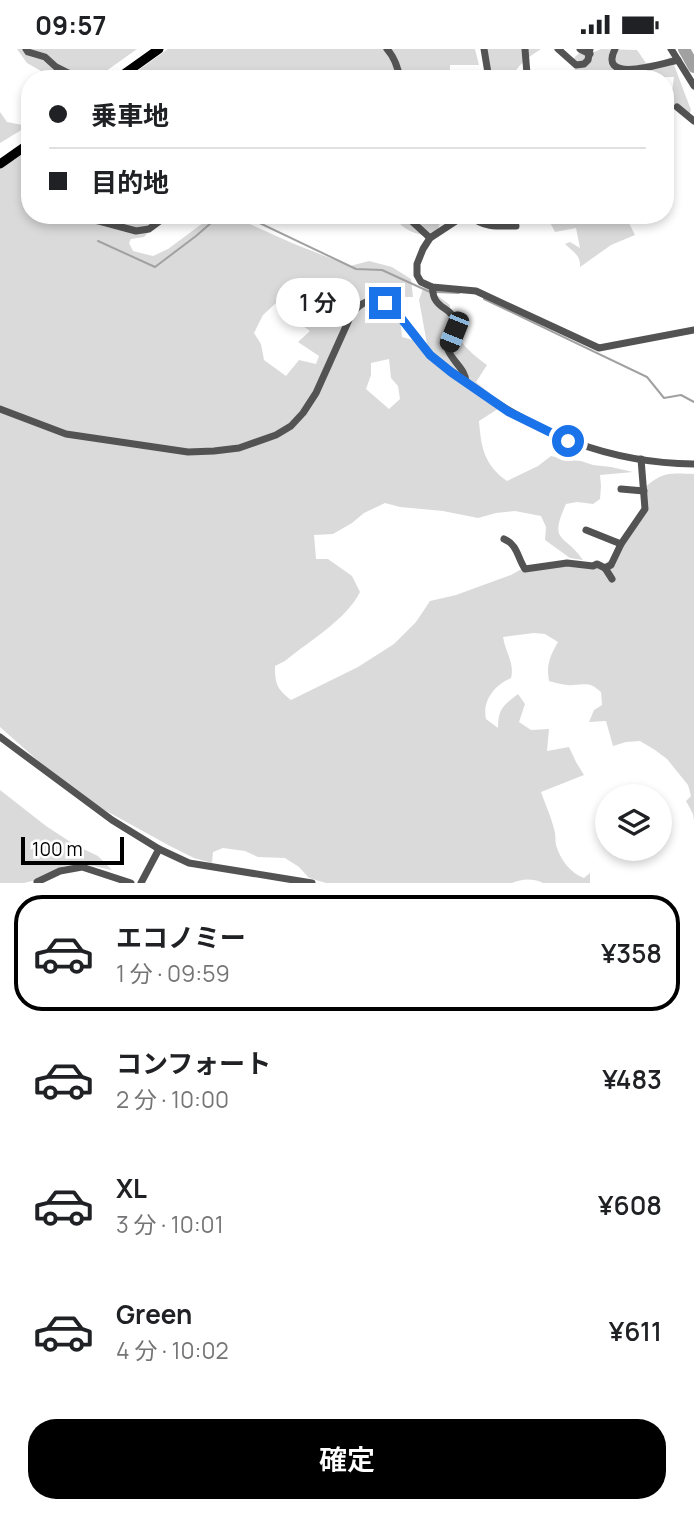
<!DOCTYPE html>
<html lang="ja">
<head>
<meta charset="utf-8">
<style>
	body { margin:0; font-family:Manrope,"Noto Sans JP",sans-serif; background:#f6f6f6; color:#202124; height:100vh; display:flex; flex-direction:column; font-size:26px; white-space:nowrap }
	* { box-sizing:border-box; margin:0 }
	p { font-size:23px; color:#757577 }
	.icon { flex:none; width:38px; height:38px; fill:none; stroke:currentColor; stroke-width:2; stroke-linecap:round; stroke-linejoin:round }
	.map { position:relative; height:834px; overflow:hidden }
	.side { display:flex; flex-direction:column; background:#fff; flex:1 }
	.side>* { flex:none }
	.hud { position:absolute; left:21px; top:21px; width:653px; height:154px; border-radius:28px; box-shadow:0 4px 10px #0003; display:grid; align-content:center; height:154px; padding:0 28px; background:#fff }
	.fabs { position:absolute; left:595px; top:735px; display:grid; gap:14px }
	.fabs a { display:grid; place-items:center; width:77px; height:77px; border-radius:50%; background:#fff; box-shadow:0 4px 10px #0003; font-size:35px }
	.scale { position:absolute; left:21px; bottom:18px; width:103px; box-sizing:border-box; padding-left:7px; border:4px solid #000; border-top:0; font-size:19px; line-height:24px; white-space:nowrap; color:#000; -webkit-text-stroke:5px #fff; paint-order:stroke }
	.end { position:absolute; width:32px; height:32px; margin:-16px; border:9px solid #1a73e8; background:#fff; box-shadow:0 0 0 4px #fff }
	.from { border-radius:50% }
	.bubble { position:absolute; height:49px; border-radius:24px; background:#fff; box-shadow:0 4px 10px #0003; font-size:23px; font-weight:600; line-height:49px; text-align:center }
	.car { position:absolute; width:21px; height:42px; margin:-21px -10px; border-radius:9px; box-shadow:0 0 5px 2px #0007; background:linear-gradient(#222 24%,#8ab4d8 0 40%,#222 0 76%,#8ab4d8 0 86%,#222 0) }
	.hud b { display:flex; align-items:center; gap:24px; height:66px; font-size:26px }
	.hud b+b { border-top:2px solid #e0e0e0 }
	.hud i { width:18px; height:18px; background:#202124 }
	ul { padding:12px 0 0; list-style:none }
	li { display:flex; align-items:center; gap:21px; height:116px; margin:0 14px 10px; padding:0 14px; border:4px solid transparent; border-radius:28px }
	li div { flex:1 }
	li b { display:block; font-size:26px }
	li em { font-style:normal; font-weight:600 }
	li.selected { border-color:#000 }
	li>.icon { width:63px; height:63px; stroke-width:1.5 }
	.button { display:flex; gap:14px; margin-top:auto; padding:14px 28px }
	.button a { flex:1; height:80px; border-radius:28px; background:#000; color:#fff; font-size:28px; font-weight:600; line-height:80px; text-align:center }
	.status { display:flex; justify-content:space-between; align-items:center; height:49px; padding:0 35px; background:#fff; direction:ltr }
	.status svg { height:19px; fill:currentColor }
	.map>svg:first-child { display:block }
</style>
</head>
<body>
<div class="status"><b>09:57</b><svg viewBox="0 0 49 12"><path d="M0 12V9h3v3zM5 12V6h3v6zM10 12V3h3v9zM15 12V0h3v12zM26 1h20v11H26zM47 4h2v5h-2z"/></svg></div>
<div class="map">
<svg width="694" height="834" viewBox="0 0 694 834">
	<rect width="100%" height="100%" fill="#fff"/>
	<g fill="#dadada" fill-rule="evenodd">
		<polygon points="17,0 137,0 95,30 55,30 27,14"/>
		<polygon points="168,0 475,0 479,16 450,16 450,25 455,30 382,30 372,25 366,30 126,30"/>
		<path d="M485,0H541C529,8 516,16 512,30H488Z"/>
		<polygon points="601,0 637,1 646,14 660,13 671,8 691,61 688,70 679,63 671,49 674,28 574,30 576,28 573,10 582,1 594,3"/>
		<polygon points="0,63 7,73 28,77 0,94"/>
		<path d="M30,101V166H165L144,188L131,190L129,194L133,202L153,207L168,200L207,171L234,168L292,194L350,217L369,212L392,218L411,230L413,248H402L400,267L402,288L427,295L419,251L424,237L450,256C450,285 465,300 487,316L476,333L493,347L501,358L479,372C481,398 484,416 507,432L538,417L551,407L568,411L581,412L593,416L611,418L633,423L600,426L601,437L600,450L593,455L577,453L566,455C548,495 565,484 583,511L570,509L545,491L546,478L541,467L515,462L496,464L478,469L443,462L400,458L385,454L364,464L352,474L333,485L314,486L316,510H328L352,527L360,543C346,571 309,592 285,612L275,617C275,635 277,640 291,651L358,618L394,595L416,573L430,552L456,546L511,526L527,517H600L614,509L642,470V441C662,423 667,424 694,425V772L693,765L686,752L691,747L688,736L667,710L655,701L640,692L626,693L613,697L606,672L589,673L594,661L602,656L601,643C590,633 587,635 573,636C566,637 557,634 549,632C546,616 550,607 558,593L545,585L534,584L503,588C505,602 515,615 511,629C495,636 482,651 486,670L498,679C498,659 504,656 518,645L525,655L519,673L531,681L549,680L547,702L569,698L576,713L584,726L541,743C545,755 551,767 554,780C556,785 555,790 556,796C560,810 570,824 584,829L590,824V834H543C532,829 522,830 512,834H326L309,829L299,818L285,809L258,808L245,802L223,799L213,803L212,814L194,809L170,797L90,753L54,726L0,678V119ZM276,254L287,255L301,262L296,272L310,282L298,293L319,307L316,315L299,311L286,327L264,311L261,295L254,284L263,266ZM389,310L391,329L398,337L400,350L389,360L366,340L371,326V314Z"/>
		<path d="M394,166H441C439,185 434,190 415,184C405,180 399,176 394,166Z"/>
		<path d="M546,166H626L634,169L629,174L635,186L611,196L580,218C581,206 573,203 565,195L570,193L580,199L576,179L555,183Z"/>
		<polygon points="0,741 46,777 75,796 98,807 112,821 84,815 64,817 36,831 24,834 0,834"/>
	</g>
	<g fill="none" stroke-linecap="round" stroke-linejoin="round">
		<g stroke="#a1a1a1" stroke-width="2">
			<polyline points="98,192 155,218 196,187 211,174 249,169 356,220 382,221 430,243"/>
			<polyline points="436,243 459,244"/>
			<polyline points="484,250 647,328 664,349 681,346 694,353"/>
		</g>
		<polyline stroke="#a1a1a1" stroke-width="12" points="684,0 694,18"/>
		<g stroke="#535353" stroke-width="7">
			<polyline points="26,0 28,3 45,8 56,18 80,30"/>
			<path d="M387,0C395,9 398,18 400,30"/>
			<polyline points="484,0 489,30"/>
			<polyline points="525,0 527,25"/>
			<polyline points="558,0 576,16 584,15 588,11 590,0"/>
			<polyline points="580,0 590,5"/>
			<path d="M615,0C597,36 664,14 678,11"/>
			<polyline points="671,0 694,37"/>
			<polyline points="677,58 694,72"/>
			<polyline points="71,166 74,168 99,172 136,182 149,180 168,166"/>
			<polyline points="405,166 430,189"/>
			<polyline points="444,166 452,168 459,166"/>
			<polyline points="465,166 430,189 423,200 417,215 417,226 421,233 432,238 476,242 599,299 694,281"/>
			<path d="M473,168C482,179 502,177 516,177"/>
			<path d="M432,238C433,242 433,247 435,250C441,262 455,259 455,278C454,286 450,293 448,301C453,313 466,321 466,333"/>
			<path d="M0,360L66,385L188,403L214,402L239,399L276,386L291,377L303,364L316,344L352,264C361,254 370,248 384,254C399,260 420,297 434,309C445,318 456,326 468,334C537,385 608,414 694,415"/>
			<polyline points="621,440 644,442"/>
			<polyline points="586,481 621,495"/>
			<path d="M504,490C518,496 517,508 525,520L567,514L593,517L597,515L605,519"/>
			<polyline points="612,530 605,519 611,516 621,495 645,460 641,410"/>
			<polyline points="0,688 112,771 159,800 189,814 312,834"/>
			<polyline points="37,833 60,822 82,818 131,834"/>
			<polyline points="141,834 159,800"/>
		</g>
		<g stroke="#000" stroke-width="9">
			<polyline points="117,30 159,0"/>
			<polyline points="0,115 30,94"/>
		</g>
	</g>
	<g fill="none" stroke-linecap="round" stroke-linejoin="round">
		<polyline stroke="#1a73e8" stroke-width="9" points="385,254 394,260 430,306 451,323 509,363 568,392"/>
	</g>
</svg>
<div class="fabs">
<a><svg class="icon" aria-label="layers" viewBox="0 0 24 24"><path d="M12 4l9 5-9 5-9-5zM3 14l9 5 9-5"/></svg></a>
</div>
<div class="scale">100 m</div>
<i class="end from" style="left:568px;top:392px"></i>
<i class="end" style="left:385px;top:254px"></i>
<div class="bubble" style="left:276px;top:229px;width:84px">1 分</div>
<i class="car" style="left:454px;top:283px;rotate:202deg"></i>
<div class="hud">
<b><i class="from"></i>乗車地</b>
<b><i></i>目的地</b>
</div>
</div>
<section class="side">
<ul>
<li class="selected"><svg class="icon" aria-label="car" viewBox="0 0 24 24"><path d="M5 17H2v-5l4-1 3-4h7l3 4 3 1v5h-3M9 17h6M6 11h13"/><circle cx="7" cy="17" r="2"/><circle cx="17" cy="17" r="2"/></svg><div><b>エコノミー</b><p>1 分 · 09:59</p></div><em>¥358</em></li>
<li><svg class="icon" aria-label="car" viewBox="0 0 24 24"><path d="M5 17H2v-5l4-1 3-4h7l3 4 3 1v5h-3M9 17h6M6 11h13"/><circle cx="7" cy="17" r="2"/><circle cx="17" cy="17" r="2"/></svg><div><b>コンフォート</b><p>2 分 · 10:00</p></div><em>¥483</em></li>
<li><svg class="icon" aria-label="car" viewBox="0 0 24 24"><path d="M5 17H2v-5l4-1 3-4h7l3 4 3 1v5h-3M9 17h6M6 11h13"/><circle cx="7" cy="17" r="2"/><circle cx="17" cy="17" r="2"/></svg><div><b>XL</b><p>3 分 · 10:01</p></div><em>¥608</em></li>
<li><svg class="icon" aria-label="car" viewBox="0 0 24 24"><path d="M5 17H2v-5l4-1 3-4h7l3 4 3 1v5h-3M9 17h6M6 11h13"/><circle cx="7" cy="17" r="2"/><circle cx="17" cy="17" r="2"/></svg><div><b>Green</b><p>4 分 · 10:02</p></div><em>¥611</em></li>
</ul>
<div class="button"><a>確定</a></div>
</section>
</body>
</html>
